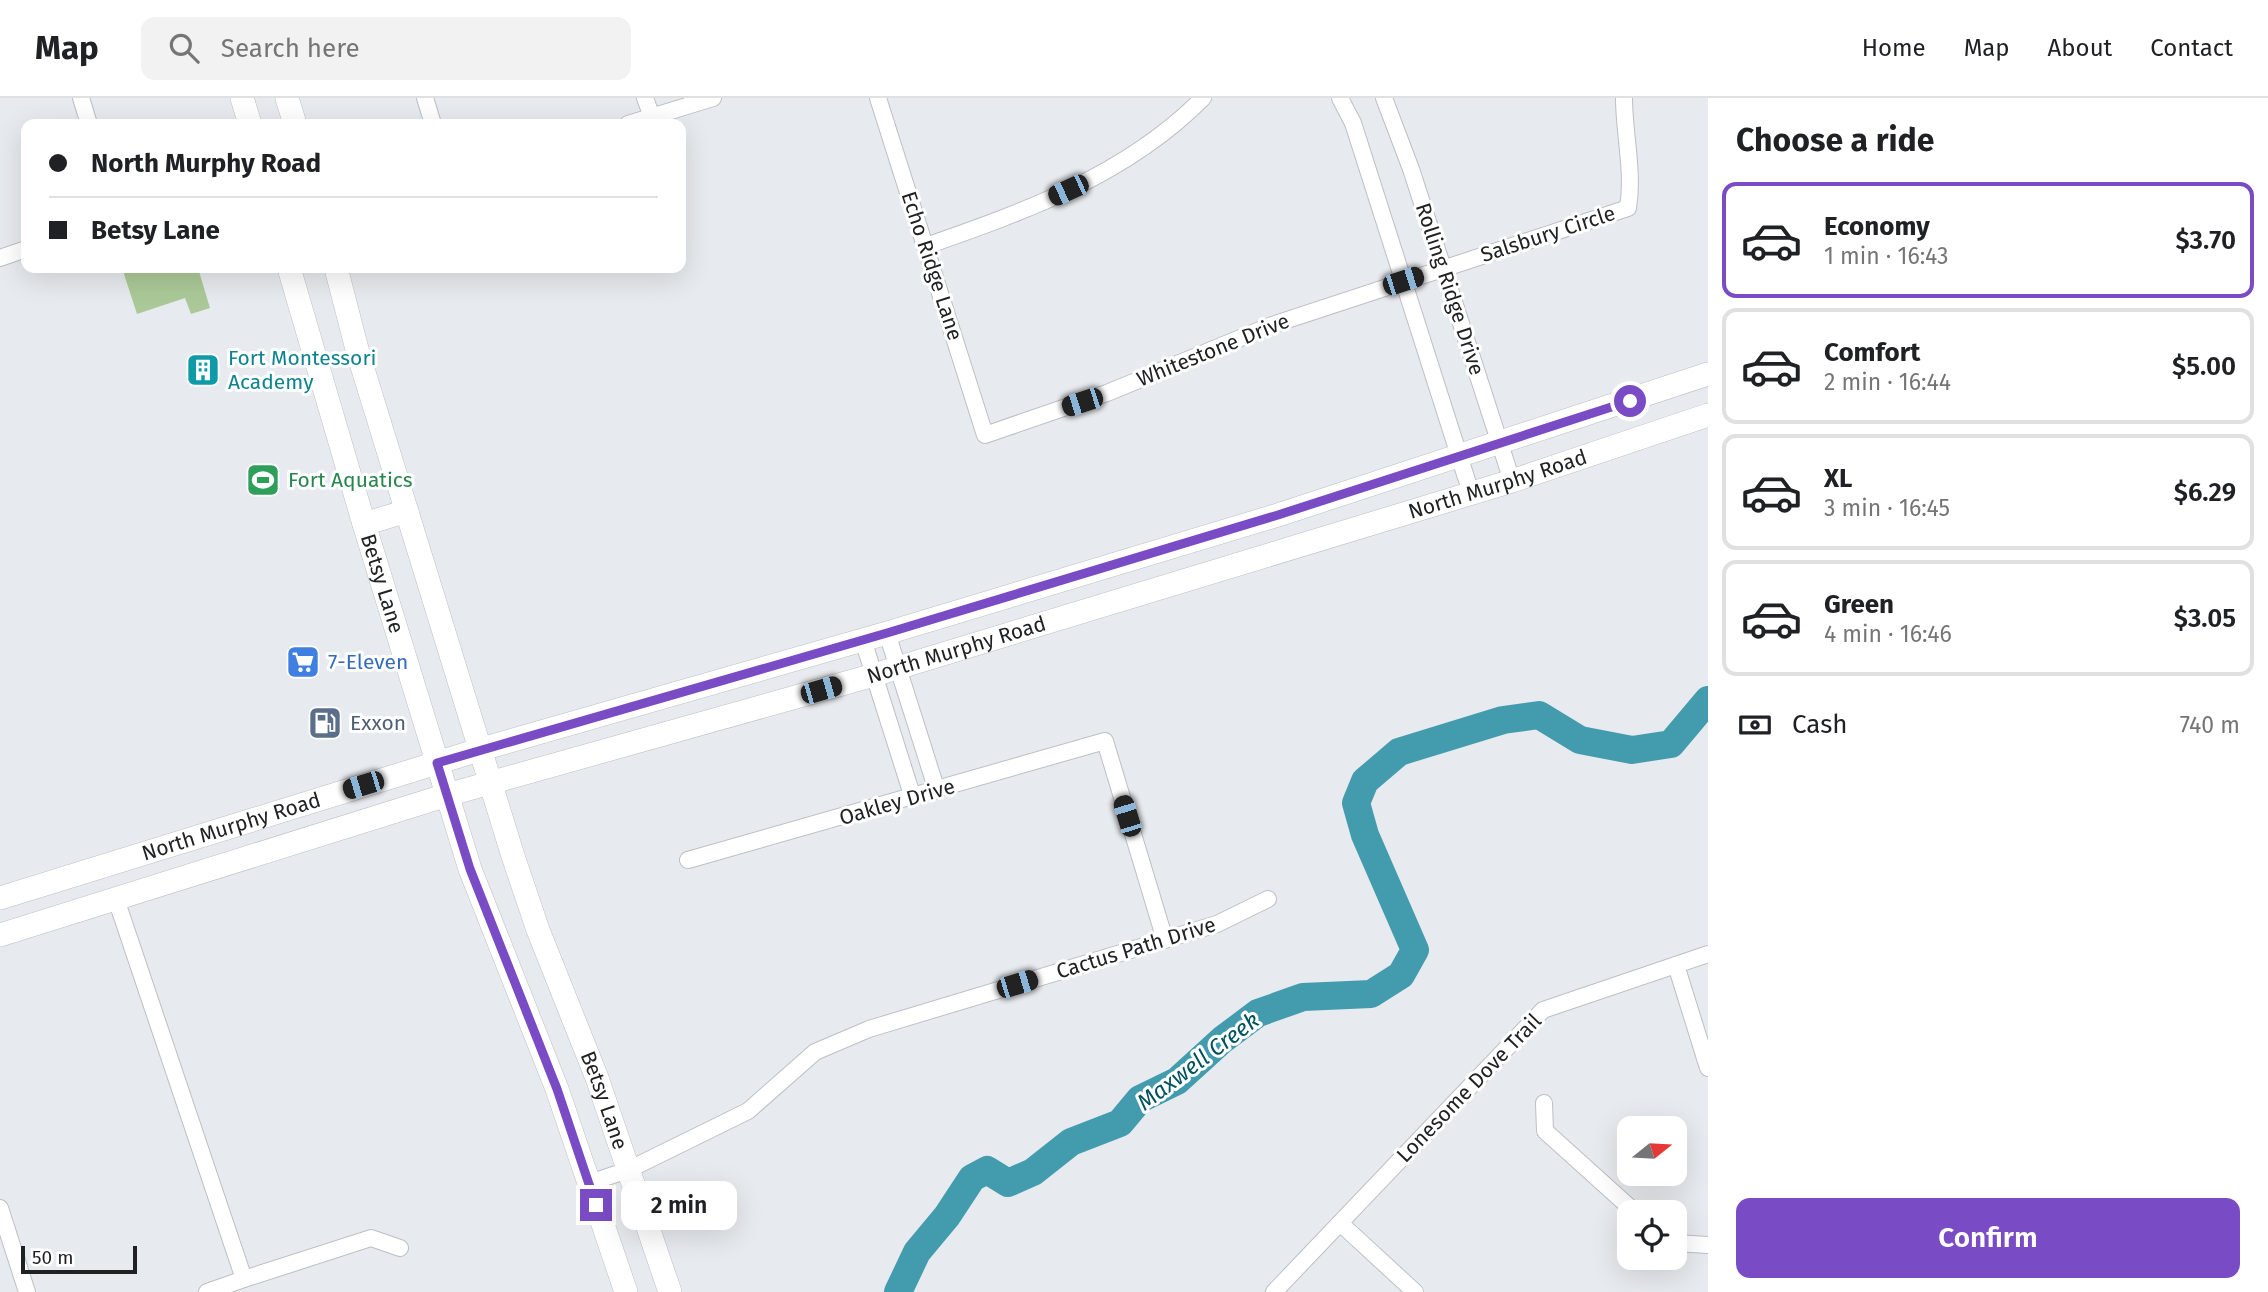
<!DOCTYPE html>
<html lang="en">
<head>
<meta charset="utf-8">
<style>
	body { margin:0; font-family:"Fira Sans",sans-serif; background:#f2f2f2; color:#202124; height:100vh; display:flex; flex-direction:column; font-size:26px; white-space:nowrap }
	* { box-sizing:border-box; margin:0 }
	p { font-size:23px; color:#757577 }
	.icon { flex:none; width:38px; height:38px; fill:none; stroke:currentColor; stroke-width:2; stroke-linecap:round; stroke-linejoin:round }
	.map { position:relative; flex:1; overflow:hidden }
	.drawer { display:flex; flex-direction:column; background:#fff; width:560px }
	.drawer>* { flex:none }
	.top-card { position:absolute; left:21px; top:21px; width:665px; height:154px; border-radius:14px; box-shadow:0 7px 28px #0002; display:grid; align-content:center; height:154px; padding:0 28px; background:#fff }
	.needle { width:46px; rotate:72deg }
	.buttons { position:absolute; left:1617px; top:1018px; display:grid; gap:14px }
	.buttons a { display:grid; place-items:center; width:70px; height:70px; border-radius:14px; background:#fff; box-shadow:0 7px 28px #0002; font-size:35px }
	.scale { position:absolute; left:21px; bottom:18px; width:116px; box-sizing:border-box; padding-left:7px; border:4px solid #202123; border-top:0; font-size:19px; line-height:24px; white-space:nowrap; color:#202123; -webkit-text-stroke:5px #fff; paint-order:stroke }
	.end { position:absolute; width:32px; height:32px; margin:-16px; border:9px solid #794bc4; background:#fff; box-shadow:0 0 0 4px #fff }
	.from { border-radius:50% }
	.bubble { position:absolute; height:49px; border-radius:14px; background:#fff; box-shadow:0 7px 28px #0002; font-size:23px; font-weight:600; line-height:49px; text-align:center }
	.car { position:absolute; width:21px; height:42px; margin:-21px -10px; border-radius:9px; box-shadow:0 0 5px 2px #0007; background:linear-gradient(#222 24%,#8ab4d8 0 40%,#222 0 76%,#8ab4d8 0 86%,#222 0) }
	.top-card b { display:flex; align-items:center; gap:24px; height:66px; font-size:26px }
	.top-card b+b { border-top:2px solid #e0e0e0 }
	.top-card i { width:18px; height:18px; background:#202124 }
	ul { padding:0; list-style:none }
	li { display:flex; align-items:center; gap:21px; height:116px; margin:0 14px 10px; padding:0 14px; border:4px solid #e0e0e0; border-radius:14px }
	li div { flex:1 }
	li b { display:block; font-size:26px }
	li em { font-style:normal; font-weight:600 }
	li.on { border-color:#794bc4 }
	li>.icon { width:63px; height:63px; stroke-width:1.5 }
	h2 { padding:0 28px; font-size:32px; line-height:84px }
	.pay { display:flex; align-items:center; gap:18px; height:77px; padding:0 28px; font-size:26px }
	.pay p { margin-inline-start:auto }
	.primary-button { display:flex; gap:14px; margin-top:auto; padding:14px 28px }
	.primary-button a { flex:1; height:80px; border-radius:14px; background:#794bc4; color:#fff; font-size:28px; font-weight:600; line-height:80px; text-align:center }
	header { display:flex; align-items:center; gap:42px; box-sizing:border-box; height:98px; padding:0 35px; background:#fff; border-bottom:2px solid #e0e0e0 }
	header strong { font-size:33px }
	nav { display:flex; gap:38px; margin-inline-start:auto; font-size:24px }
	.search { width:490px; height:63px; background:#f2f2f2; display:flex; align-items:center; gap:18px; box-sizing:border-box; padding:0 24px; border-radius:14px; color:#757577; font-size:26px }
	main { display:flex; flex:1; min-height:0 }
	.map>svg:first-child { display:block }
</style>
</head>
<body>
<header>
<strong>Map</strong>
<div class="search"><svg class="icon" aria-label="search" viewBox="0 0 24 24"><circle cx="10" cy="10" r="6"/><path d="M15 15l6 6"/></svg>Search here</div>
<nav><a>Home</a><a>Map</a><a>About</a><a>Contact</a></nav>
</header>
<main>
<div class="map">
<svg width="1708" height="1194" viewBox="0 0 1708 1194">
	<rect width="100%" height="100%" fill="#e7eaee"/>
	<polygon fill="#abc998" points="122,170 198,170 210,210 191,216 185,200 137,216"/>
	<g fill="none" stroke-linecap="round" stroke-linejoin="round">
		<polyline stroke="#439cad" stroke-width="28" points="898,1194 917,1154 947,1118 972,1080 987,1072 1008,1085 1033,1074 1071,1044 1120,1025 1140,1001 1177,983 1222,942 1258,915 1303,899 1371,896 1401,877 1415,852 1365,737 1356,705 1365,683 1399,654 1503,622 1539,617 1580,642 1632,652 1671,646 1708,602"/>
		<defs>
			<g id="minor">
				<polyline points="81,0 89,26"/>
				<polyline points="425,0 433,26"/>
				<polyline points="645,0 652,19"/>
				<path d="M878,0L985,337L1107,295L1272,227L1628,110C1634,74 1624,36 1624,0"/>
				<polyline points="1340,0 1353,25 1471,395"/>
				<polyline points="1384,0 1411,71 1512,383"/>
				<polyline points="628,26 713,0"/>
				<path d="M926,148C1026,113 1127,77 1203,0"/>
				<polyline points="0,160 26,151"/>
				<polyline points="887,535 937,693"/>
				<polyline points="863,542 913,700"/>
				<polyline points="688,762 1105,643 1165,842"/>
				<polyline points="116,801 244,1181 207,1194"/>
				<polyline points="1676,867 1708,970"/>
				<polyline points="1544,1005 1545,1033 1636,1115"/>
				<polyline points="589,1085 628,1072 748,1013 815,954 869,931 1217,826 1268,801"/>
				<polyline points="0,1110 27,1194"/>
				<polyline points="1340,1125 1415,1194"/>
				<polyline points="1675,1145 1708,1147"/>
				<polyline points="244,1181 371,1140 400,1150"/>
				<polyline points="1274,1194 1543,912 1708,856"/>
			</g>
			<g id="secondary">
				<polyline points="242,0 250,26"/>
				<polyline points="287,0 295,26"/>
				<path id="s1" d="M289,170L364,426L470,771L557,991L626,1194"/>
				<path id="s2" d="M336,170L358,255L513,758L538,832L597,980L670,1194"/>
				<polyline points="364,426 407,413"/>
				<path id="s3" d="M0,800L482,651L887,535L1278,417L1708,276"/>
				<path id="s4" d="M0,837L447,697L874,577L1512,383L1708,317"/>
			</g>
		</defs>
		<use href="#minor" stroke="#bcbfc3" stroke-width="18"/>
		<use href="#secondary" stroke="#bcbfc3" stroke-width="24"/>
		<use href="#minor" stroke="#fff" stroke-width="16"/>
		<use href="#secondary" stroke="#fff" stroke-width="23"/>
	</g>
	<g fill="none" stroke-linecap="round" stroke-linejoin="round">
		<polyline stroke="#794bc4" stroke-width="9" points="596,1107 557,991 470,771 437,665 887,535 1278,417 1630,303"/>
	</g>
	<defs>
		<symbol id="building-square" viewBox="-11 -11 22 22"><rect x="-9" y="-9" width="18" height="18" rx="4" fill="#0f9aa8" stroke="#fff"/><path d="M-4-6H4V6H1V3H-1V6H-4ZM-2.5-4.3h1.7v1.8h-1.7ZM.8-4.3h1.7v1.8H.8ZM-2.5-1h1.7V.8h-1.7ZM.8-1h1.7V.8H.8Z" fill="#fff"/></symbol>
		<symbol id="stadium-square" viewBox="-11 -11 22 22"><rect x="-9" y="-9" width="18" height="18" rx="4" fill="#2e9e5b" stroke="#fff"/><path d="M0-5a6.5 5 0 1 0 0 10a6.5 5 0 1 0 0-10ZM-3.5-1.8h7v3.6h-7Z" fill="#fff"/></symbol>
		<symbol id="supermarket-square" viewBox="-11 -11 22 22"><rect x="-9" y="-9" width="18" height="18" rx="4" fill="#3f7fe0" stroke="#fff"/><path d="M-6-5.5h2.5l.6 2H6L4.5 2H-2.5L-4.4-4H-6ZM-1.5 3.2a1.3 1.3 0 1 0 .1 0ZM3 3.2a1.3 1.3 0 1 0 .1 0Z" fill="#fff"/></symbol>
		<symbol id="fuel-square" viewBox="-11 -11 22 22"><rect x="-9" y="-9" width="18" height="18" rx="4" fill="#5c6f8a" stroke="#fff"/><path d="M-5.5-6h7V0h2V4h1.3V-2.5L3-4.5l.8-.8L6-3V5H2.5V1h-1V6h-7ZM-4.2-4.7v3.2H.2V-4.7Z" fill="#fff"/></symbol>
	</defs>
	<g fill-rule="evenodd">
		<use href="#building-square" x="184" y="253" width="38" height="38"/>
		<use href="#stadium-square" x="244" y="363" width="38" height="38"/>
		<use href="#supermarket-square" x="284" y="545" width="38" height="38"/>
		<use href="#fuel-square" x="306" y="606" width="38" height="38"/>
	</g>
	<g text-anchor="middle" dominant-baseline="central" stroke-width="6" stroke-linejoin="round" paint-order="stroke">
		<g font-size="21" fill="#202123" stroke="#fff">
			<text transform="translate(1548 136) rotate(-18)">Salsbury Circle</text>
			<text transform="translate(932 168) rotate(72)">Echo Ridge Lane</text>
			<text transform="translate(1450 191) rotate(72)">Rolling Ridge Drive</text>
			<text transform="translate(1213 252) rotate(-22)">Whitestone Drive</text>
			<text stroke="none"><textPath href="#s4" startOffset="1564">North Murphy Road</textPath></text>
			<text stroke="none"><textPath href="#s1" startOffset="329">Betsy Lane</textPath></text>
			<text stroke="none"><textPath href="#s4" startOffset="998">North Murphy Road</textPath></text>
			<text transform="translate(897 704) rotate(-16)">Oakley Drive</text>
			<text stroke="none"><textPath href="#s3" startOffset="242">North Murphy Road</textPath></text>
			<text transform="translate(1136 850) rotate(-17)">Cactus Path Drive</text>
			<text transform="translate(1469 990) rotate(-46)">Lonesome Dove Trail</text>
			<text stroke="none"><textPath href="#s2" startOffset="875">Betsy Lane</textPath></text>
		</g>
		<g font-size="21" fill="#0d838f" stroke="#fff" text-anchor="start">
			<text x="228" y="260">Fort Montessori<tspan x="228" dy="24">Academy</tspan></text>
		</g>
		<g font-size="21" fill="#27864d" stroke="#fff" text-anchor="start">
			<text x="288" y="382">Fort Aquatics</text>
		</g>
		<g font-size="21" fill="#366cbe" stroke="#fff" text-anchor="start">
			<text x="328" y="564">7-Eleven</text>
		</g>
		<g font-size="21" fill="#4e5e75" stroke="#fff" text-anchor="start">
			<text x="350" y="625">Exxon</text>
		</g>
		<g font-size="23" font-style="italic" fill="#00525e" stroke="#fff">
			<text transform="translate(1198 963) rotate(-37)">Maxwell Creek</text>
		</g>
	</g>
</svg>
<div class="buttons">
<a><svg class="needle" viewBox="-14 -14 28 28"><path d="M0-13l5 13h-10z" fill="#e53935"/><path d="M0 13l5-13h-10z" fill="#757577"/></svg></a>
<a><svg class="icon" aria-label="locate" viewBox="0 0 24 24"><circle cx="12" cy="12" r="6"/><path d="M12 2v4M12 18v4M2 12h4M18 12h4"/></svg></a>
</div>
<div class="scale">50 m</div>
<i class="end from" style="left:1630px;top:303px"></i>
<i class="end" style="left:596px;top:1107px"></i>
<div class="bubble" style="left:621px;top:1083px;width:116px">2 min</div>
<i class="car" style="left:1068px;top:92px;rotate:245deg"></i>
<i class="car" style="left:1403px;top:183px;rotate:72deg"></i>
<i class="car" style="left:1082px;top:304px;rotate:252deg"></i>
<i class="car" style="left:821px;top:592px;rotate:74deg"></i>
<i class="car" style="left:363px;top:687px;rotate:253deg"></i>
<i class="car" style="left:1127px;top:718px;rotate:343deg"></i>
<i class="car" style="left:1017px;top:886px;rotate:73deg"></i>
<div class="top-card">
<b><i class="from"></i>North Murphy Road</b>
<b><i></i>Betsy Lane</b>
</div>
</div>
<section class="drawer">
<h2>Choose a ride</h2>
<ul>
<li class="on"><svg class="icon" aria-label="car" viewBox="0 0 24 24"><path d="M5 17H2v-5l4-1 3-4h7l3 4 3 1v5h-3M9 17h6M6 11h13"/><circle cx="7" cy="17" r="2"/><circle cx="17" cy="17" r="2"/></svg><div><b>Economy</b><p>1 min · 16:43</p></div><em>$3.70</em></li>
<li><svg class="icon" aria-label="car" viewBox="0 0 24 24"><path d="M5 17H2v-5l4-1 3-4h7l3 4 3 1v5h-3M9 17h6M6 11h13"/><circle cx="7" cy="17" r="2"/><circle cx="17" cy="17" r="2"/></svg><div><b>Comfort</b><p>2 min · 16:44</p></div><em>$5.00</em></li>
<li><svg class="icon" aria-label="car" viewBox="0 0 24 24"><path d="M5 17H2v-5l4-1 3-4h7l3 4 3 1v5h-3M9 17h6M6 11h13"/><circle cx="7" cy="17" r="2"/><circle cx="17" cy="17" r="2"/></svg><div><b>XL</b><p>3 min · 16:45</p></div><em>$6.29</em></li>
<li><svg class="icon" aria-label="car" viewBox="0 0 24 24"><path d="M5 17H2v-5l4-1 3-4h7l3 4 3 1v5h-3M9 17h6M6 11h13"/><circle cx="7" cy="17" r="2"/><circle cx="17" cy="17" r="2"/></svg><div><b>Green</b><p>4 min · 16:46</p></div><em>$3.05</em></li>
</ul>
<div class="pay"><svg class="icon" aria-label="cash" viewBox="0 0 24 24"><path d="M3 7h18v10H3z"/><circle cx="12" cy="12" r="2"/></svg>Cash<p>740 m</p></div>
<div class="primary-button"><a>Confirm</a></div>
</section>
</main>
</body>
</html>
